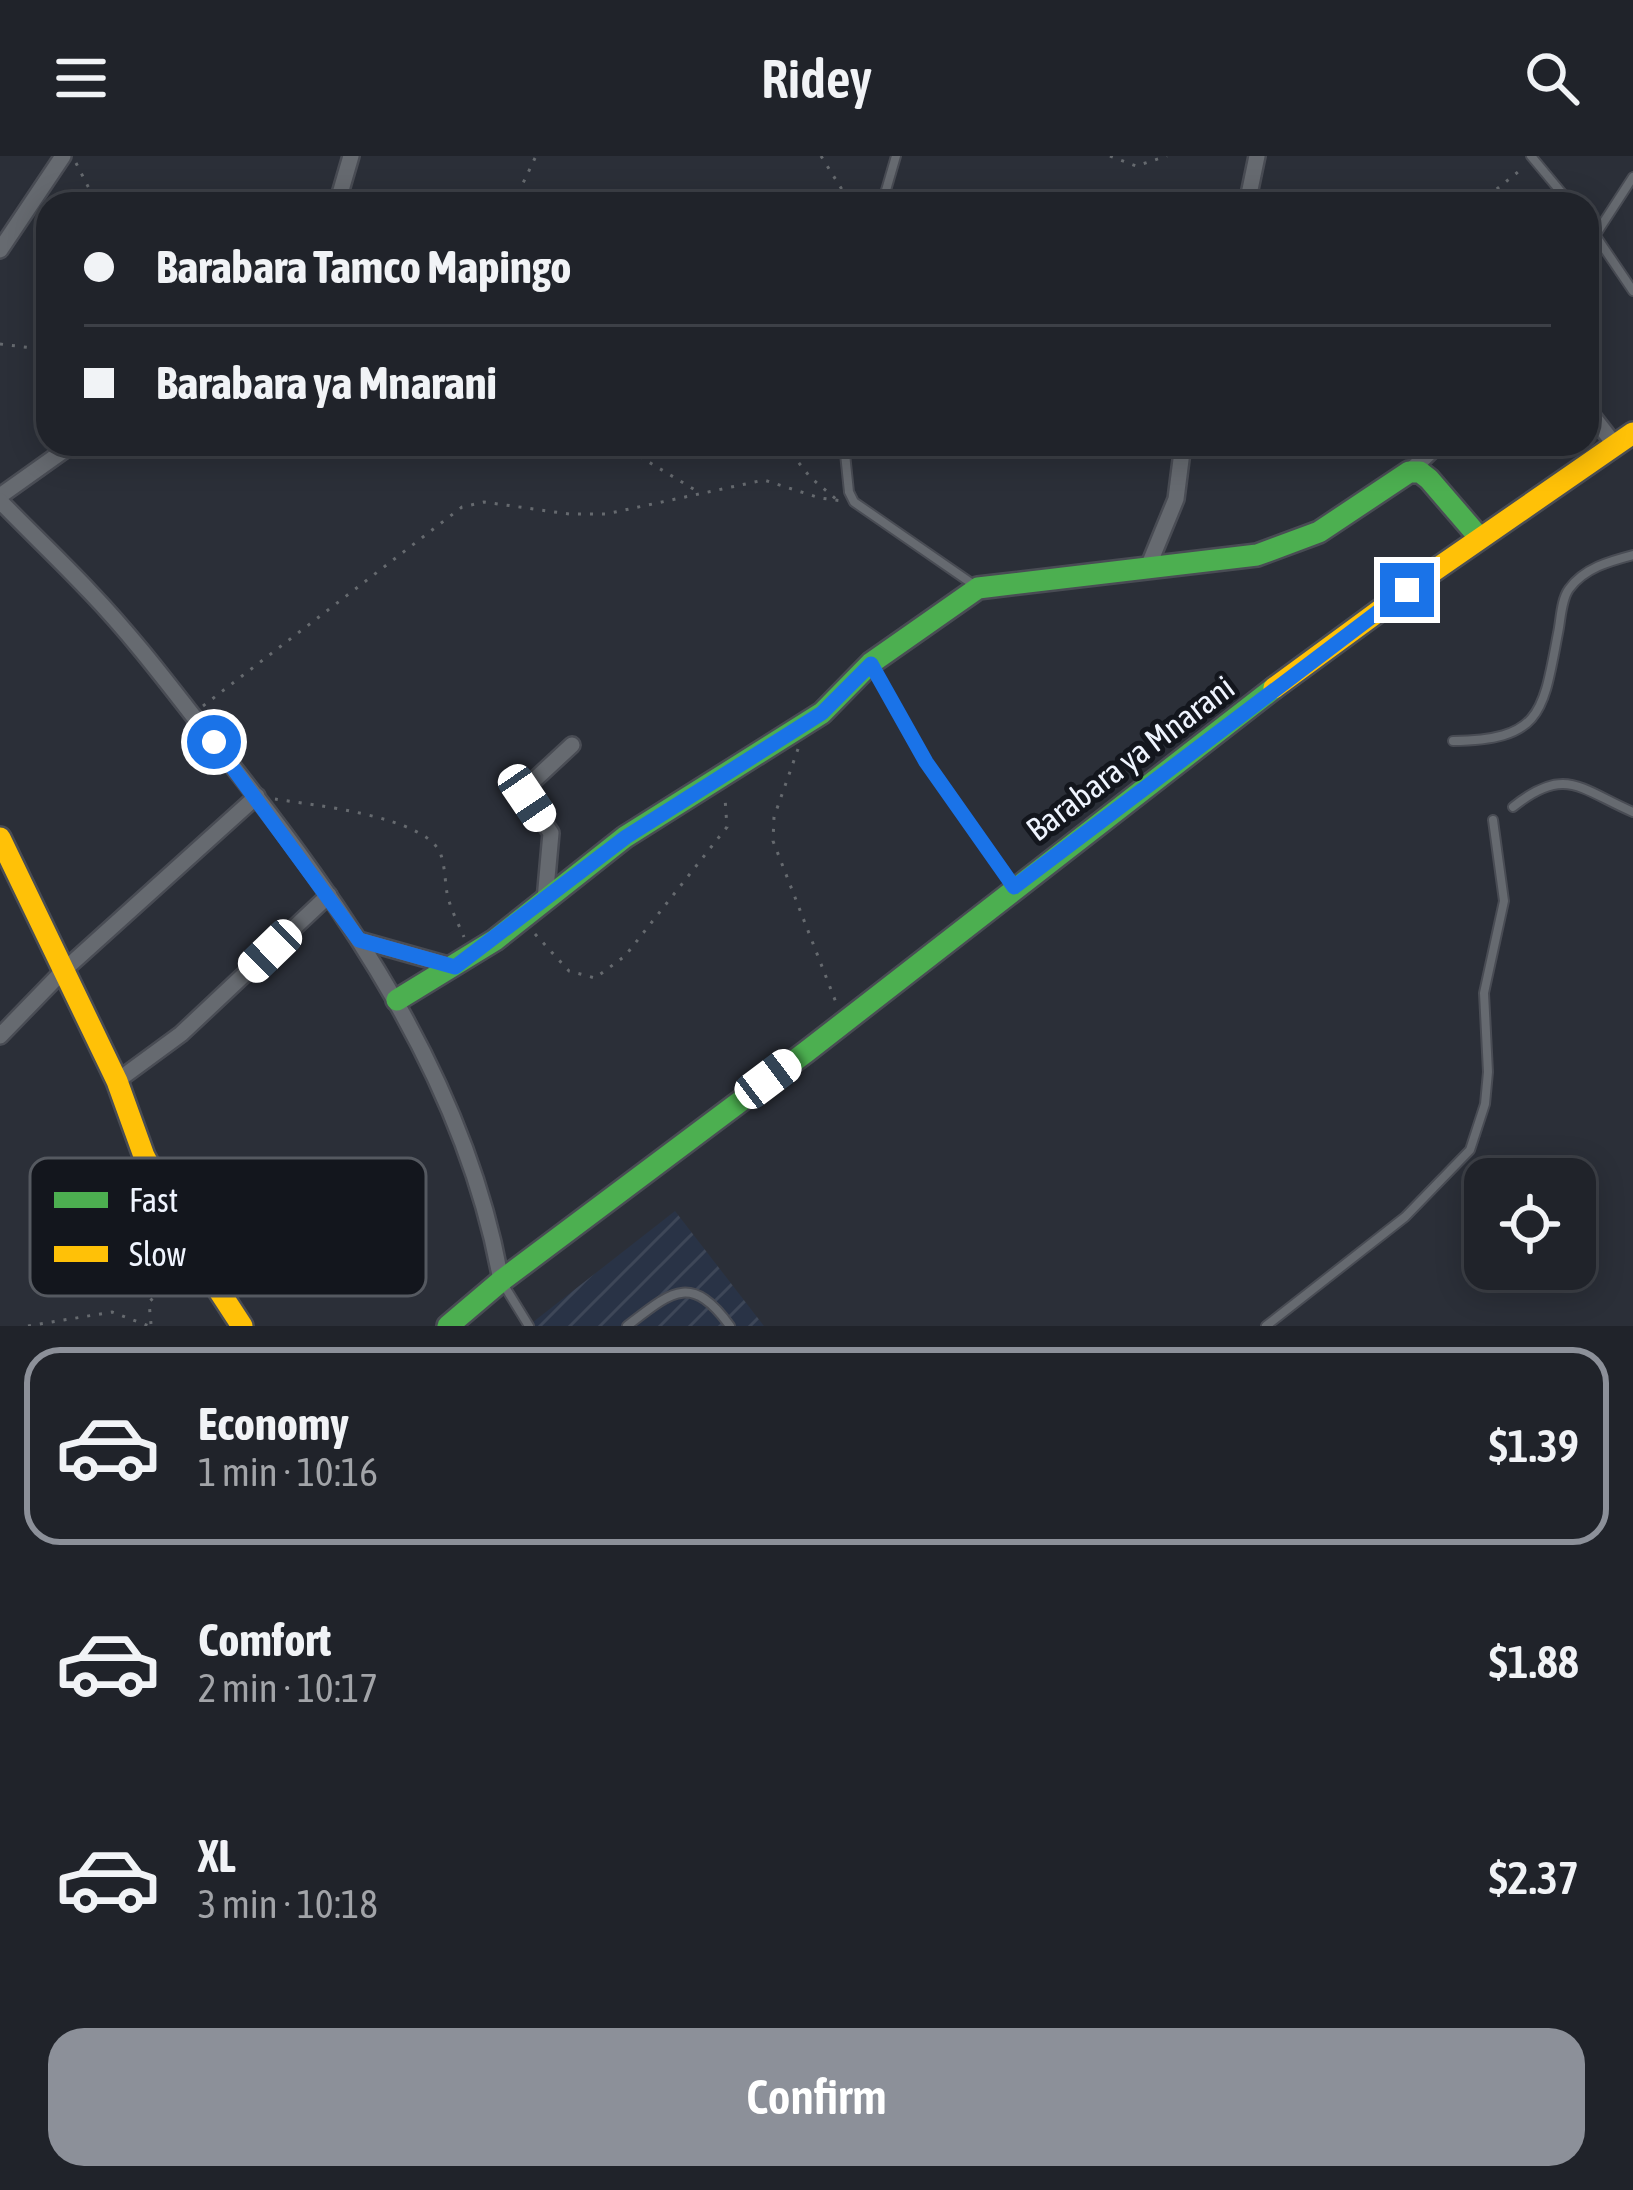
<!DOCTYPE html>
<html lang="en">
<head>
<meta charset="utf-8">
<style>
	body { margin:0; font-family:"Asap Condensed",sans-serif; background:#2d2f36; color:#f1f3f6; height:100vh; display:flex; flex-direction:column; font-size:45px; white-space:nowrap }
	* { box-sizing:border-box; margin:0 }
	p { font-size:39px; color:#a2a4a8 }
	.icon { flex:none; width:66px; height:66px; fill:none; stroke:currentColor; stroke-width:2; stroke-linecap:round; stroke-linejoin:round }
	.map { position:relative; height:1170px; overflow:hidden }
	.panel { display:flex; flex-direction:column; background:#20232a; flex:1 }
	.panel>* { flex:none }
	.guide { position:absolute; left:36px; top:36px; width:1563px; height:264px; border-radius:36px; box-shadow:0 6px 30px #0003,0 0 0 3px #3d4047; display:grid; align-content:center; height:264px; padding:0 48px; background:#20232a }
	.fabs { position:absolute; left:1464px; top:1002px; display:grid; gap:24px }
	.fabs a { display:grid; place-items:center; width:132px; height:132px; border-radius:24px; background:#20232a; box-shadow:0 6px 30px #0003,0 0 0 3px #3d4047; font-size:60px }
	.end { position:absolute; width:54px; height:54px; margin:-27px; border:15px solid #1a73e8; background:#fff; box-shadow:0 0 0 6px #fff }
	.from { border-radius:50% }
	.car { position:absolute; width:36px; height:72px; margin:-36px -18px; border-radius:15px; box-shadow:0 0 9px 3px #0007; background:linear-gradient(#fff 24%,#345 0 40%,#fff 0 76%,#345 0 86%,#fff 0) }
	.guide b { display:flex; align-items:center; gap:42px; height:114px; font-size:45px }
	.guide b+b { border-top:3px solid #3d4047 }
	.guide i { width:30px; height:30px; background:#f1f3f6 }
	ul { padding:21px 0 0; list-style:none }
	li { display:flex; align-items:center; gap:36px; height:198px; margin:0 24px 18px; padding:0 24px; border:6px solid transparent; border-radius:36px }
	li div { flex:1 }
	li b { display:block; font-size:45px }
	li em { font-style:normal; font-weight:600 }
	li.on { border-color:#8c9099 }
	li>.icon { width:108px; height:108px; stroke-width:1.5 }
	.action { display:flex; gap:24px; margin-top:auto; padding:24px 48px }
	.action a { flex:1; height:138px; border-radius:36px; background:#8c9099; color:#fff; font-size:48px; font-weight:600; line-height:138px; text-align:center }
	header { display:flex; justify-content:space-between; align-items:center; height:156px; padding:0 48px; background:#20232a; font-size:54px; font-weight:600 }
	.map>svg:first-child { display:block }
</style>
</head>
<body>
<header><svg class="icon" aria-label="menu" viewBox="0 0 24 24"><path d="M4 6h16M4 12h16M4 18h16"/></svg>Ridey<svg class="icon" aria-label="search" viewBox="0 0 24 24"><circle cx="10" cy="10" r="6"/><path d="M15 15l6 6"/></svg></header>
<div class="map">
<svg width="1633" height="1170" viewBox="0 0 1633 1170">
	<defs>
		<pattern id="industrial-furrows" width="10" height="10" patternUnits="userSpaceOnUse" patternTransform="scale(3)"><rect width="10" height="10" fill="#293346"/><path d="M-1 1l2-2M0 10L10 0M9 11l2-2" fill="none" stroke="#3e4758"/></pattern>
	</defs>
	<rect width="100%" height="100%" fill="#2b2f38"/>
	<polygon fill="url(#industrial-furrows)" points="675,1055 764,1170 528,1170"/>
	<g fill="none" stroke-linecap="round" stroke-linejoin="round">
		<defs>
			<g id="lane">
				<polyline points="1531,0 1571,48"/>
				<polyline points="882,48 896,0"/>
				<polyline points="1587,67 1633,135"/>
				<polyline points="1596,78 1633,21"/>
				<polyline points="844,288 849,336 854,346 977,431"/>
				<polyline points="871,509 926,606 1012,728"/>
				<path d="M1453,585C1542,584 1543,556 1558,477C1561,463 1561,444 1569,433C1584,412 1610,405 1633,399"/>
				<path d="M1513,651C1565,609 1580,633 1633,656"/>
				<polyline points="502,1126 529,1170"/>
				<path d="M627,1170C671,1136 691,1116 730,1170"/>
				<polyline points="1266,1170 1405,1061 1470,994 1485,948 1488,916 1484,837 1504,745 1493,664"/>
			</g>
			<g id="street">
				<polyline points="337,48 351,0"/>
				<polyline points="1247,48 1257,0"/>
				<polyline points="0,94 63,0"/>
				<polyline points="1587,253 1615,289"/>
				<polyline points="1409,316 1439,288"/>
				<polyline points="0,340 73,288"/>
				<path d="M0,345C30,376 61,405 90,436C138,486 180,544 223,598C347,754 466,925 501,1125"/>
				<polyline points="1148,411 1176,343 1183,288"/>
				<polyline points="545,744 551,677 527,642 529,629 572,589"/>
				<polyline points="359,784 455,811"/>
				<polyline points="0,880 62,816 257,640"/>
				<polyline points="117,925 181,878 329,739"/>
			</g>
			<g id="fast">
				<polyline points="397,844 495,784 625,681 822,557 871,507 978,432 1257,399 1319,376 1409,316 1420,316 1429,323 1478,380"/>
				<polyline points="448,1170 501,1125 806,896 1274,532"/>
			</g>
			<g id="slow">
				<polyline points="1274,532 1432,416 1633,277"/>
				<polyline points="0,682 117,925 144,1000 197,1101 242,1170"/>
			</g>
		</defs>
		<use href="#lane" stroke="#494c54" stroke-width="12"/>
		<use href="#street" stroke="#494c54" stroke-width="20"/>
		<use href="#fast" stroke="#494c54" stroke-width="26"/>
		<use href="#slow" stroke="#494c54" stroke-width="26"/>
		<g stroke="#666a6f" stroke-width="3" stroke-dasharray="3 9" stroke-linecap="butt">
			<polyline points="821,0 851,48"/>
			<polyline points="1110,0 1136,10 1167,0"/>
			<polyline points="76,7 97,48"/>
			<polyline points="513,48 536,0"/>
			<polyline points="1478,48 1523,12"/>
			<polyline points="0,188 48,194"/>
			<polyline points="619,288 700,337"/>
			<polyline points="784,288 810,321 836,343"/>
			<polyline points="203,550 462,351 484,346 569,358 606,358 764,324 820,342 843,345"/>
			<polyline points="798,593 774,661 773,685 837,849"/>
			<path d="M275,643C311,649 428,660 441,699C445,711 445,725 447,737C450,752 458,767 464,781"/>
			<polyline points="535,778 569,815 595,822 625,800 727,671 725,642"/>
			<polyline points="151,1168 149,1146 183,1114"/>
			<polyline points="28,1170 112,1156 149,1170"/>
		</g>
		<use href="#lane" stroke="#666a70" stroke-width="8"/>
		<use href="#street" stroke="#666a70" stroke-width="15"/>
		<use href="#fast" stroke="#4caf50" stroke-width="21"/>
		<use href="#slow" stroke="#ffc107" stroke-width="21"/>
	</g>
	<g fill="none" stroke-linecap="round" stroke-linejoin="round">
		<polyline stroke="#1a73e8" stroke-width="15" points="214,586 359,784 455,811 626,681 822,557 871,508 926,606 1014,731 1407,434"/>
	</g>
	<g text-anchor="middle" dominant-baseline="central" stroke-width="10" stroke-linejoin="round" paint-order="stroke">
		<g font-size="33" fill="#eff4fe" stroke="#13161d">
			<text transform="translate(1130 602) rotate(-37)">Barabara ya Mnarani</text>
		</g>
	</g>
	<rect x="30" y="1002" width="396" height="138" rx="18" fill="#13161d" stroke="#555960" stroke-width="3"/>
	<rect x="54" y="1036" width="54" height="16" fill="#4caf50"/>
	<rect x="54" y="1090" width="54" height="16" fill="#ffc107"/>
	<g font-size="33" fill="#eff4fe">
		<text x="129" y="1056">Fast</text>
		<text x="129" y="1110">Slow</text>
	</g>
</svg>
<div class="fabs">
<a><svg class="icon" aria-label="locate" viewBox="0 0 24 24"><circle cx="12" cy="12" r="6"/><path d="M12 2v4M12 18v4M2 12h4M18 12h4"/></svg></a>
</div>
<i class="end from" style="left:214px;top:586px"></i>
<i class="end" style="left:1407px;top:434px"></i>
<i class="car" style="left:527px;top:642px;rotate:146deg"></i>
<i class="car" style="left:270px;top:795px;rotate:226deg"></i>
<i class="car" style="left:768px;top:923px;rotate:53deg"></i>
<div class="guide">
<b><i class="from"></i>Barabara Tamco Mapingo</b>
<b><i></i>Barabara ya Mnarani</b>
</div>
</div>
<section class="panel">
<ul>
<li class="on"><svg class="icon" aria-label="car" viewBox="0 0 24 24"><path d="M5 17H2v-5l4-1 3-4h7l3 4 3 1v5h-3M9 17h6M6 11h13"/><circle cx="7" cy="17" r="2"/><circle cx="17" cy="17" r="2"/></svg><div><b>Economy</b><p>1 min · 10:16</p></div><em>$1.39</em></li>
<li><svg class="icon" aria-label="car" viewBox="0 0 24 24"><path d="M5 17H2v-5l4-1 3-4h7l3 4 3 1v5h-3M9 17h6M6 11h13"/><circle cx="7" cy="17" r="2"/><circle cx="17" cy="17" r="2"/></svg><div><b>Comfort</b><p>2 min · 10:17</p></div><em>$1.88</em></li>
<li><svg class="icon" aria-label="car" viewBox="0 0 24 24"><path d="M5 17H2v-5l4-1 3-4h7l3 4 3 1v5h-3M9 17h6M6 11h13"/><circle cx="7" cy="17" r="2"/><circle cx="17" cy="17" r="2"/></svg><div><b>XL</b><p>3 min · 10:18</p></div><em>$2.37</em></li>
</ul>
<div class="action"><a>Confirm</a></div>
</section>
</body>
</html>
